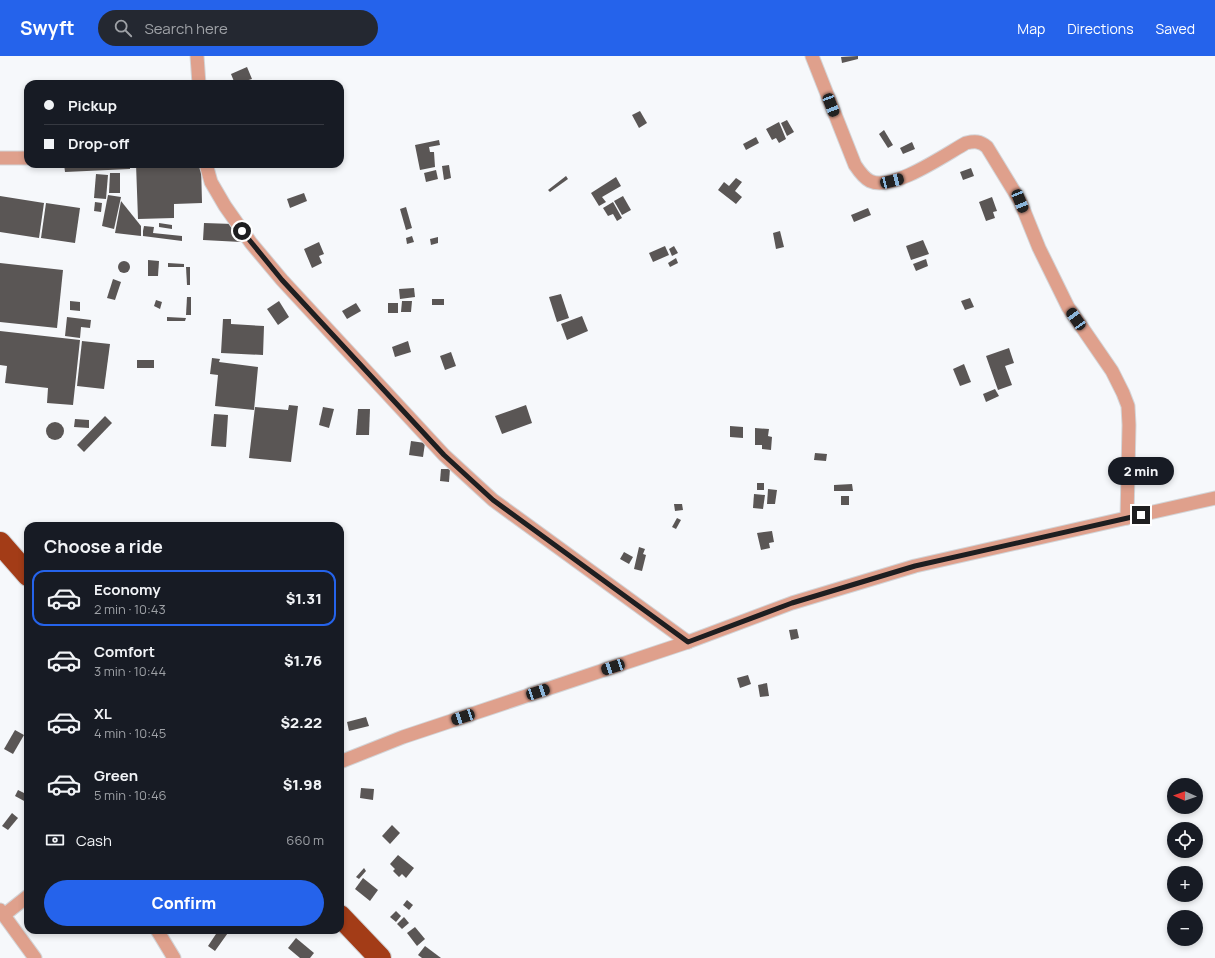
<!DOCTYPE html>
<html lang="en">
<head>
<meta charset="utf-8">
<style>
	body { margin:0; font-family:Manrope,sans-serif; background:#242831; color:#f1f3f6; height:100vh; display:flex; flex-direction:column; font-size:15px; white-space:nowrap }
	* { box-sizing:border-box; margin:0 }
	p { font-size:13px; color:#9ea1a6 }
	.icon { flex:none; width:22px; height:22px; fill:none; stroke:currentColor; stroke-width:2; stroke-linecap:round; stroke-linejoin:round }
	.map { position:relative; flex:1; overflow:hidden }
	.side { position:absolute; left:24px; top:466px; width:320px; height:412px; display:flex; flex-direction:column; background:#171b24; border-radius:12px; box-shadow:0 2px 6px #0003 }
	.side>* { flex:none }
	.hud { position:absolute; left:24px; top:24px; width:320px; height:88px; border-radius:12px; box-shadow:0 2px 6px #0003; display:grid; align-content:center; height:88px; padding:0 20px; background:#171b24 }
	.needle { width:26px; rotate:272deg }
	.buttons { position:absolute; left:1167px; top:722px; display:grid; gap:8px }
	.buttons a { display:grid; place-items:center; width:36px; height:36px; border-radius:50%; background:#171b24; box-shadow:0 2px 6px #0003; font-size:20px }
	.end { position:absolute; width:18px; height:18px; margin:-9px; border:5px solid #1e1e20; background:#fff; box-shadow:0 0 0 2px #fff }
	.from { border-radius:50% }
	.bubble { position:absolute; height:28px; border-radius:14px; background:#171b24; box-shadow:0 2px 6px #0003; font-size:13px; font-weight:800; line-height:28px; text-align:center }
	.car { position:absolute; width:12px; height:24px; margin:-12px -6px; border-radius:5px; box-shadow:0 0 3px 1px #0007; background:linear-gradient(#222 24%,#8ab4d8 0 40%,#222 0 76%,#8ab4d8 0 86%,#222 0) }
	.hud b { display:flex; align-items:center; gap:14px; height:38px; font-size:15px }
	.hud b+b { border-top:1px solid #363941 }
	.hud i { width:10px; height:10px; background:#f1f3f6 }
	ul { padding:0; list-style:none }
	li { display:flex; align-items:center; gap:12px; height:56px; margin:0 8px 6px; padding:0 12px; border:2px solid transparent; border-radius:12px }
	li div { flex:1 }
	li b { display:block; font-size:15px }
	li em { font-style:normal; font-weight:800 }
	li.selected { border-color:#2563eb }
	li>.icon { width:36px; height:36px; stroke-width:1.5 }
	h2 { padding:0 20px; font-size:18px; line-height:48px }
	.pay { display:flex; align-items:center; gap:10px; height:44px; padding:0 20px; font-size:15px }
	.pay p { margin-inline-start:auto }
	.primary-button { display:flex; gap:8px; margin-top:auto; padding:8px 20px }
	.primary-button a { flex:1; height:46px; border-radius:24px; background:#2563eb; color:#fff; font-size:16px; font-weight:800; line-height:46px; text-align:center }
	header { display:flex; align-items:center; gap:24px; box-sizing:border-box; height:56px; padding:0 20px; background:#2563eb; color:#fff }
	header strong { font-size:19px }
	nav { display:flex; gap:22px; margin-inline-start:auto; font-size:14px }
	.search { width:280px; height:36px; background:#242831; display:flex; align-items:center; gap:10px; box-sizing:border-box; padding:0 14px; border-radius:22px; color:#9ea1a6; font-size:15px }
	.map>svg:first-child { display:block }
</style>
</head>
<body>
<header>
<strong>Swyft</strong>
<div class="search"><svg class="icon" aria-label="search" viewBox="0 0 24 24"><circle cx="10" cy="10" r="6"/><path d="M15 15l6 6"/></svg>Search here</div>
<nav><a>Map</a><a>Directions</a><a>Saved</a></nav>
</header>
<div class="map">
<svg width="1215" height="902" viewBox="0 0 1215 902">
	<rect width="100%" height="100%" fill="#f6f8fb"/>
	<g fill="#5a5655">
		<polygon points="858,0 858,3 842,7 841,1"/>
		<polygon points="247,11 252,23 235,28 231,18"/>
		<polygon points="640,55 647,67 639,72 632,59"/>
		<polygon points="787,64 794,76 787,80 781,67"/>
		<polygon points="779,66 786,83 779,87 776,82 772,84 766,73"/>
		<polygon points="884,74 893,89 888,92 879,78"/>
		<polygon points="756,81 759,87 746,94 743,88"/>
		<polygon points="439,84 440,89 429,91 430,96 434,96 435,111 420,114 415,89"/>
		<polygon points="912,86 915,93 903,98 900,92"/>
		<polygon points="64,108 130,108 130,113 65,116"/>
		<polygon points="136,108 201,108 202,147 174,148 174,162 138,163"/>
		<polygon points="449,109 451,122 444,124 442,110"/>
		<polygon points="971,112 974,120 963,124 960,116"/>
		<polygon points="436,114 438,123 426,126 424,117"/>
		<polygon points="110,117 120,117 120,137 109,137"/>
		<polygon points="96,118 108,119 106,143 94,142"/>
		<polygon points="566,120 568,123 550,136 548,134"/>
		<polygon points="616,121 621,130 602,141 606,146 599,150 591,137"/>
		<polygon points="736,122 742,126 735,135 742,141 736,148 718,134 724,126 729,130"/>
		<polygon points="304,137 307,145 290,152 287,143"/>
		<polygon points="108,139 121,141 114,173 102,170"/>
		<polygon points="0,140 44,147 39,182 0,176"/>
		<polygon points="623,140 631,154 622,159 614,145"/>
		<polygon points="992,141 997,155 993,156 995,162 986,165 979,146"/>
		<polygon points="121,145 141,170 141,180 115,177"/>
		<polygon points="95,146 102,147 101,156 94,155"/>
		<polygon points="613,146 622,162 617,165 613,158 608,160 603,152"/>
		<polygon points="46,147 80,152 75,187 41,182"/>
		<polygon points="406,151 412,172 406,174 400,153"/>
		<polygon points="868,152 871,159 854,166 851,159"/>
		<polygon points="159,167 172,169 172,173 159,171"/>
		<polygon points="204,167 233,168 233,176 241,176 241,186 203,184"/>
		<polygon points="144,170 154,171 153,177 182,180 182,185 143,180 143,175 150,176 143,175"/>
		<polygon points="780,175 784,191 776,193 773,177"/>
		<polygon points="412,180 414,186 407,188 406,182"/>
		<polygon points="438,181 438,187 431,189 430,183"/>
		<polygon points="923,184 929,198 911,204 906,190"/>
		<polygon points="319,186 324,198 319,200 322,207 312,212 304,193"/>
		<polygon points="665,190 669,199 653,206 649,197"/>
		<polygon points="674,190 678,197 672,200 669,193"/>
		<polygon points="676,202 678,207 670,211 668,207"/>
		<polygon points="926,203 928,210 916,215 913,208"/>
		<polygon points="148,204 159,205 158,220 148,220"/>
		<circle cx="124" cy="211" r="6"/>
		<polygon points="0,207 63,214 57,272 0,266"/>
		<polygon points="168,207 184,208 184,211 168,211"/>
		<polygon points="186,211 190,211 190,229 187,229"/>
		<polygon points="113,223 121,226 115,244 107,242"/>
		<polygon points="414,232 415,241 400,243 399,233"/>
		<polygon points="561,238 569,262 557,266 549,241"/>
		<polygon points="187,241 191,241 191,259 186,259"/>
		<polygon points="970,242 974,251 965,254 961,245"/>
		<rect x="432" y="243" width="12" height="6"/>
		<polygon points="156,244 162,246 160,253 154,250"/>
		<polygon points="70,245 80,246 80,255 70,254"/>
		<polygon points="279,245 289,261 278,269 267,253"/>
		<polygon points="402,245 412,245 411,256 401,256"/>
		<polygon points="356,247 361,255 347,263 342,255"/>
		<rect x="388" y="247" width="10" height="10"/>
		<polygon points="582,260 588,275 567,284 561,268"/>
		<polygon points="67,261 91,264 90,272 81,271 80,282 65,280"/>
		<polygon points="167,261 186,262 185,265 167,265"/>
		<polygon points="223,263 231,263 231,268 264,270 263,299 221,297"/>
		<polygon points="0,275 80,284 73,349 47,347 48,332 5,327 7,310 0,309"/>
		<polygon points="82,285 110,288 104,333 77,330"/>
		<polygon points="408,285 411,296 395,301 392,291"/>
		<polygon points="1009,292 1014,307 1005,310 1012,329 998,334 986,300"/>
		<polygon points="451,296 456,310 445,314 440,300"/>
		<polygon points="212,302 220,303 219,306 258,311 254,354 215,350 218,319 210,318"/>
		<rect x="137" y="304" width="17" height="8"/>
		<polygon points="964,308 971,326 960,330 953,313"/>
		<polygon points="995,333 999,340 986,346 983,338"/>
		<polygon points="289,349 298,350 291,406 249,402 255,351 288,354"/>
		<polygon points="526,349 532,367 502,378 495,360"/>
		<polygon points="323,351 334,353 329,372 319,369"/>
		<polygon points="358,353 370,353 369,379 356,379"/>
		<polygon points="214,358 228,359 226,391 211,390"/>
		<polygon points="105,360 112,367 84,396 77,389"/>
		<polygon points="75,363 89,364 89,372 74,371"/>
		<circle cx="55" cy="375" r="9"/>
		<polygon points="730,370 743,371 743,382 730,381"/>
		<polygon points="755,372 769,373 768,380 772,381 771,394 762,393 762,389 755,389"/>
		<polygon points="411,385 425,387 423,401 409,399"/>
		<polygon points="815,397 827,398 826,405 814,404"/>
		<polygon points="441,413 450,413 449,426 440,425"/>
		<rect x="757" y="427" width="7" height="7"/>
		<polygon points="852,428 853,435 834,435 834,429"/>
		<polygon points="768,433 777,434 775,448 767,448"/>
		<polygon points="754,438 765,439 763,453 753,452"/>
		<rect x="841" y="440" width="8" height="9"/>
		<polygon points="674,448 682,448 683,454 675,455"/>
		<polygon points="677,462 681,464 676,473 672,471"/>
		<polygon points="772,475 774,486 769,487 770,492 761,494 757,477"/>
		<polygon points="639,491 645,493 643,498 646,499 642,515 634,513"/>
		<polygon points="624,496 633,501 629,508 620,503"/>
		<polygon points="797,573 799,582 791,584 789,574"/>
		<polygon points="748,619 751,628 740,632 737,622"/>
		<polygon points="767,627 769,640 760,641 758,629"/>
		<polygon points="366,661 369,670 349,675 347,666"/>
		<polygon points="15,674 24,679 13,698 4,693"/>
		<polygon points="361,732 374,733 373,744 360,742"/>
		<polygon points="18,734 28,739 26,746 15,740"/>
		<polygon points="12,757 18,762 8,774 2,770"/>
		<polygon points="392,769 400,777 390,788 382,780"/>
		<polygon points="398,799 414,812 406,822 402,818 399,821 393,815 395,813 390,808"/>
		<polygon points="364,812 366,815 359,823 356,821"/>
		<polygon points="363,822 378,834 370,845 355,833"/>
		<polygon points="407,844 413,849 409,854 403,849"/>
		<polygon points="396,855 401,860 396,866 390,861"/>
		<polygon points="404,861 409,867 402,873 397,868"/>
		<polygon points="415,871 425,883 417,890 407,877"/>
		<polygon points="210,874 230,874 215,895 208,890 216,878"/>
		<polygon points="296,882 314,897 310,902 300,902 288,892"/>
		<polygon points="425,890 441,902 422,902 418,899"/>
	</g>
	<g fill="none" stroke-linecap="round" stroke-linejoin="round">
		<defs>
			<g id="street">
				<polyline points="197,0 199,28"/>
				<path d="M812,0L855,109C859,115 864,122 870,125C892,136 946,98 966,87C975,85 980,85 987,91L1020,145L1039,192L1068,251L1112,315L1123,337L1128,350L1129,369L1127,462"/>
				<polyline points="0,102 28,102"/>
				<polyline points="206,108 211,126 225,150 251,187 282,224 444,399 493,444 688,586"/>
				<polyline points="340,706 403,681 688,586 792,547 915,510 1215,442"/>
				<polyline points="0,854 35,902"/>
				<polyline points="4,859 28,840"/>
				<polyline points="157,874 174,902"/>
			</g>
			<g id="highway">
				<polyline points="0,487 28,519"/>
				<polyline points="340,860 380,902"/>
			</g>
		</defs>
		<use href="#street" stroke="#d3d5d8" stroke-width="15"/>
		<use href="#highway" stroke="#d3d5d8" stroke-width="24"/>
		<use href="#street" stroke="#dfa08c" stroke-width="13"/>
		<use href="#highway" stroke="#a33c17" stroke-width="22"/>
	</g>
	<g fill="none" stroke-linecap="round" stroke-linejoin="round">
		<polyline stroke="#1e1e20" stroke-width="5" points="242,175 282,224 444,399 493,444 688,586 792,547 915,510 1141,459"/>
	</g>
</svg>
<div class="buttons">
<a><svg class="needle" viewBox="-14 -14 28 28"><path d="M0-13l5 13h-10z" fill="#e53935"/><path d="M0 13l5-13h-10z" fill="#9ea1a6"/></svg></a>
<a><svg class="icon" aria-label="locate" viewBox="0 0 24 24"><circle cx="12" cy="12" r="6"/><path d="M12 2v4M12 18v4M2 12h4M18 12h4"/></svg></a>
<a>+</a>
<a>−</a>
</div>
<i class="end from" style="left:242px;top:175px"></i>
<i class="end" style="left:1141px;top:459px"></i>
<div class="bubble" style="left:1108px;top:401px;width:66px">2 min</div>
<i class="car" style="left:831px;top:49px;rotate:159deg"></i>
<i class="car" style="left:892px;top:125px;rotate:76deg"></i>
<i class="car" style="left:1020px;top:145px;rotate:158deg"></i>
<i class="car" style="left:1076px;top:263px;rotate:325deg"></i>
<i class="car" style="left:613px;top:611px;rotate:252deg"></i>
<i class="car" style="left:538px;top:636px;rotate:72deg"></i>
<i class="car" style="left:463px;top:661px;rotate:252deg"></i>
<div class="hud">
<b><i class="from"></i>Pickup</b>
<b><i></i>Drop-off</b>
</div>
<section class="side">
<h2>Choose a ride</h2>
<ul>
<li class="selected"><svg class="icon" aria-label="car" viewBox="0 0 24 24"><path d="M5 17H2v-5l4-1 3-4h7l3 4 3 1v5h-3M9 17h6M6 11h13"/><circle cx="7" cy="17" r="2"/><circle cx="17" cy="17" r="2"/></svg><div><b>Economy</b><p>2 min · 10:43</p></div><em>$1.31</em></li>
<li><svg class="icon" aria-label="car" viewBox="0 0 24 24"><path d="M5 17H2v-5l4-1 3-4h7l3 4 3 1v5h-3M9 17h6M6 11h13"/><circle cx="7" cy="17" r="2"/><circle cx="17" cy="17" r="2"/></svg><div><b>Comfort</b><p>3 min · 10:44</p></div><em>$1.76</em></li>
<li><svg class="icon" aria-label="car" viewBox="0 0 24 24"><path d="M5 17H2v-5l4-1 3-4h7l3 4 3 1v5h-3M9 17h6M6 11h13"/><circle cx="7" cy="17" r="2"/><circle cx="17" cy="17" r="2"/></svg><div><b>XL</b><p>4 min · 10:45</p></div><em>$2.22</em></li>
<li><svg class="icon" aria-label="car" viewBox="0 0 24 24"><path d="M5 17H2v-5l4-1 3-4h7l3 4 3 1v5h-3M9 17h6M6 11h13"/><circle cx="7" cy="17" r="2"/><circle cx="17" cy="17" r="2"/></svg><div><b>Green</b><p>5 min · 10:46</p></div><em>$1.98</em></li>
</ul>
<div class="pay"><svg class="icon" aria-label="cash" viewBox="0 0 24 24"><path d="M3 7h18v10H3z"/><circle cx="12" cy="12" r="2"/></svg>Cash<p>660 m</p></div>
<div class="primary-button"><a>Confirm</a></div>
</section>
</div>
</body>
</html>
